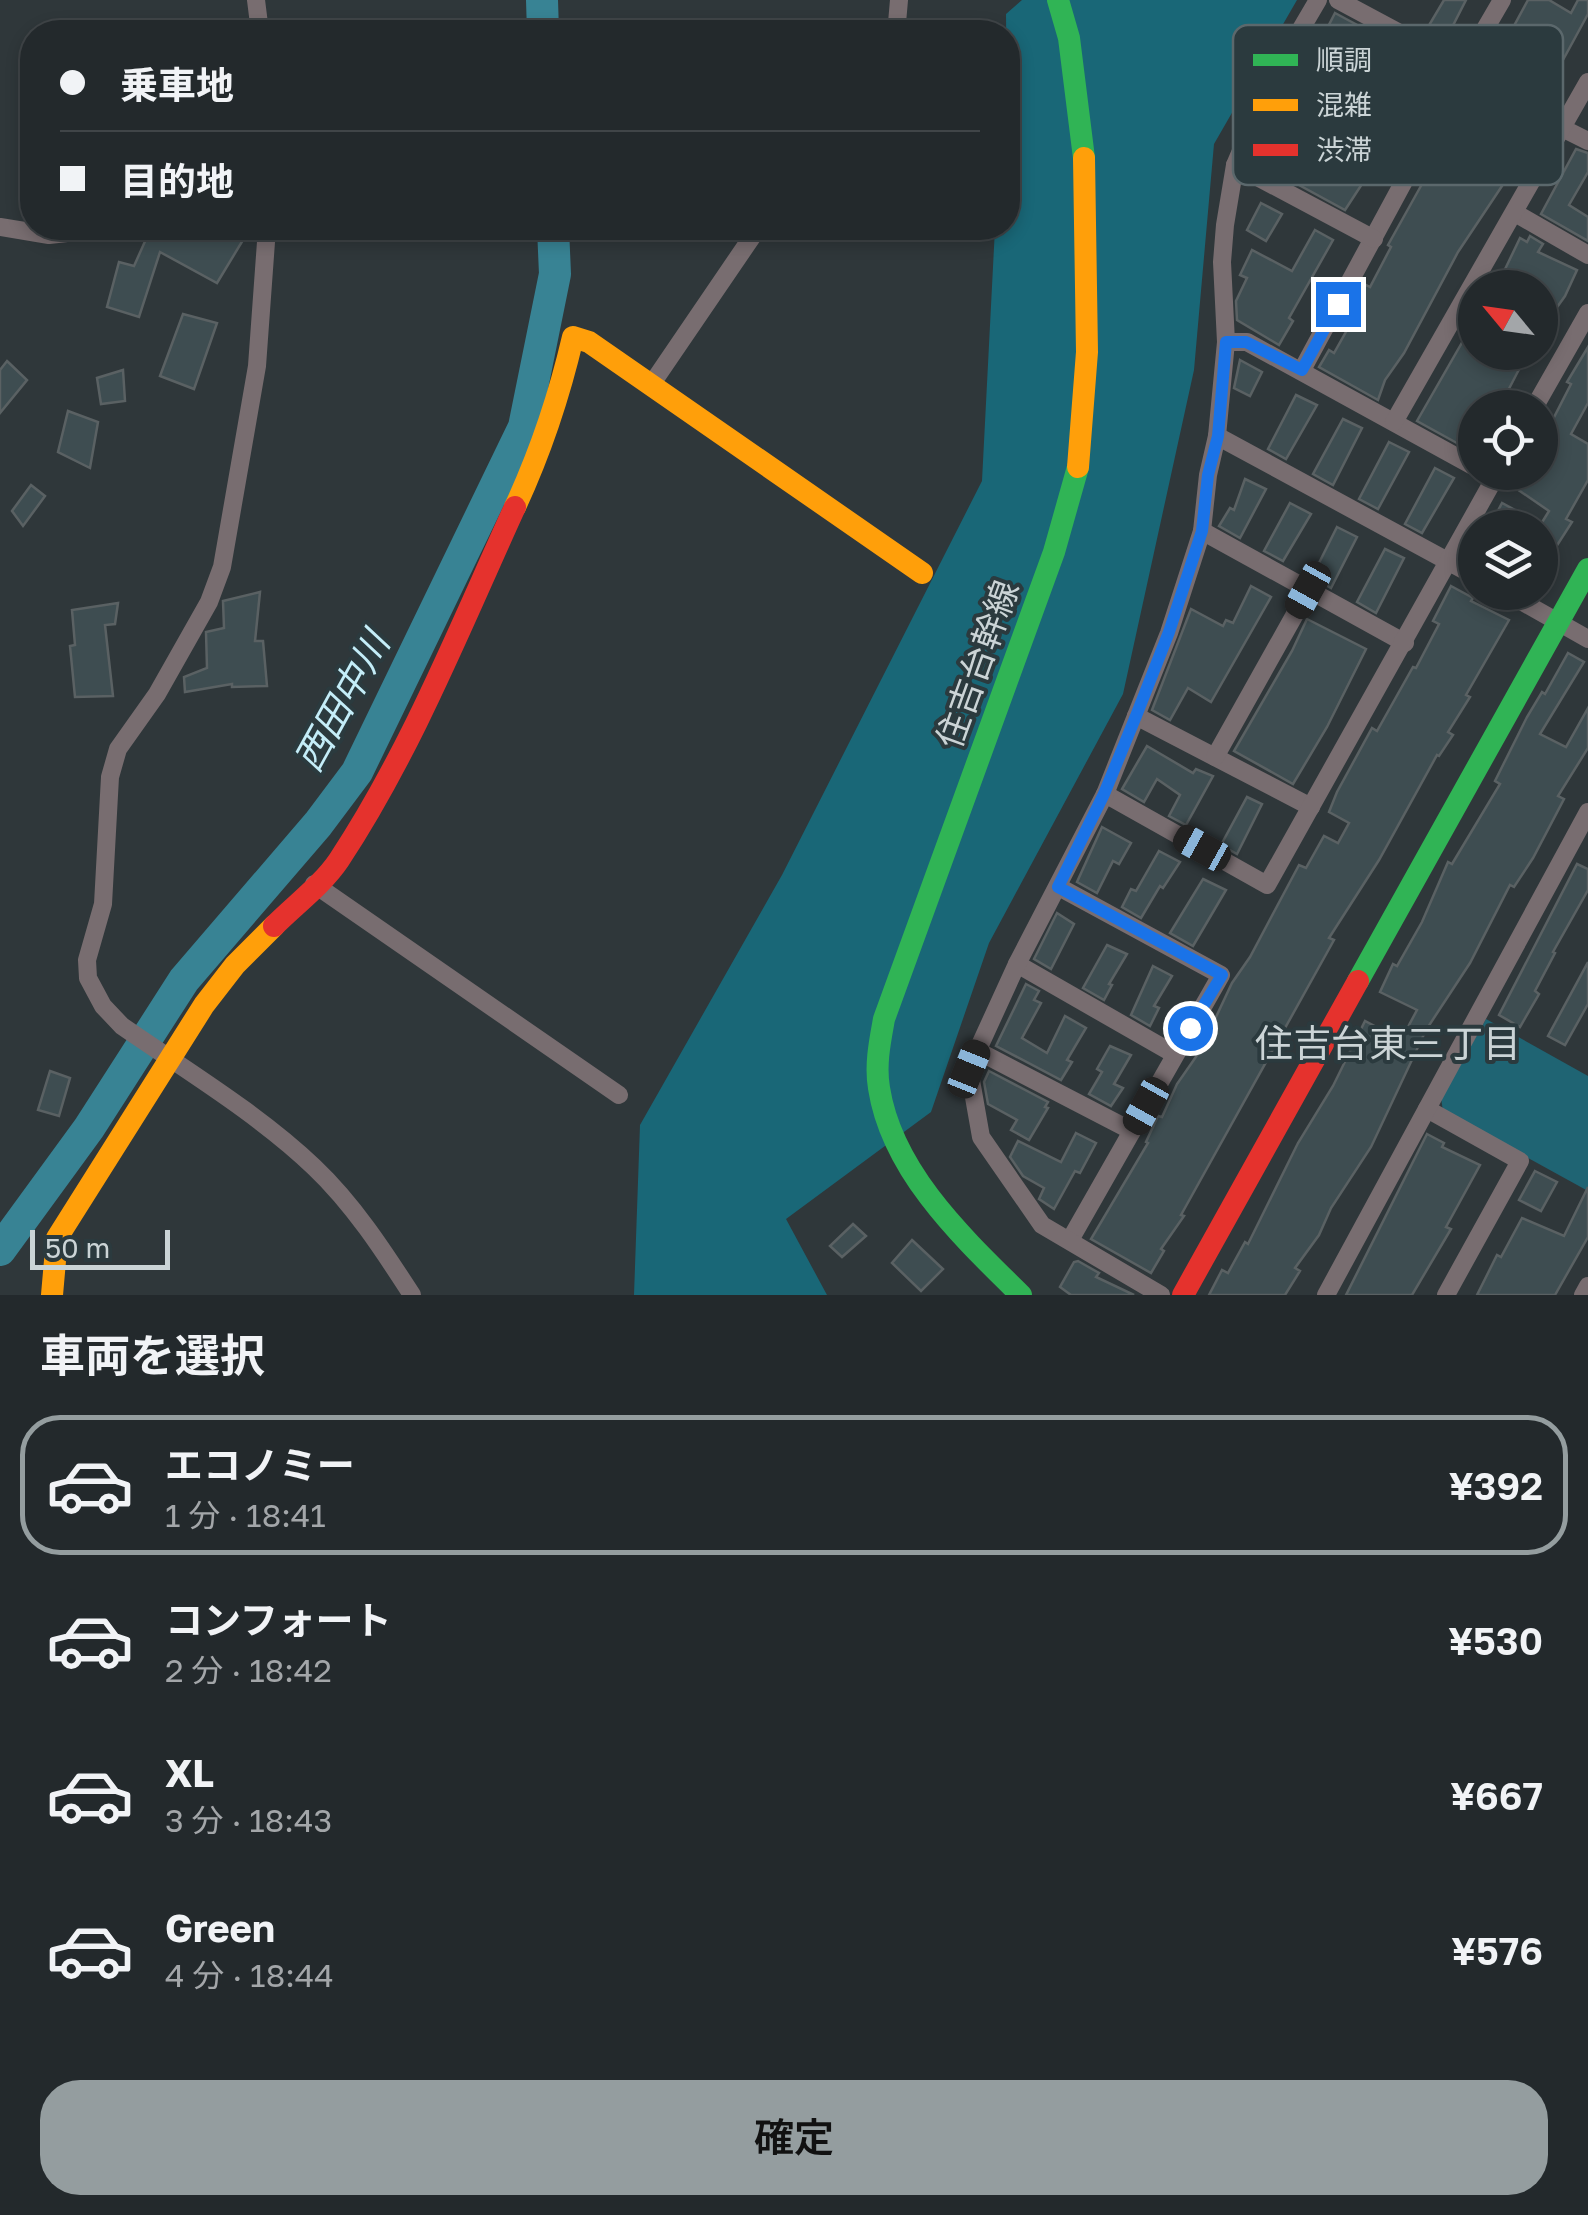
<!DOCTYPE html>
<html lang="ja">
<head>
<meta charset="utf-8">
<style>
	body { margin:0; font-family:"Golos Text","Noto Sans JP",sans-serif; background:#2b3134; color:#f1f3f6; height:100vh; display:flex; flex-direction:column; font-size:38px; white-space:nowrap }
	* { box-sizing:border-box; margin:0 }
	p { font-size:32px; color:#a3a6a9 }
	.icon { flex:none; width:55px; height:55px; fill:none; stroke:currentColor; stroke-width:2; stroke-linecap:round; stroke-linejoin:round }
	.map { position:relative; height:1295px; overflow:hidden }
	.details { display:flex; flex-direction:column; background:#23292c; flex:1 }
	.details>* { flex:none }
	.guide { position:absolute; left:20px; top:20px; width:1000px; height:220px; border-radius:40px; box-shadow:0 5px 15px #0003,0 0 0 2px #404548; display:grid; align-content:center; height:220px; padding:0 40px; background:#23292c }
	.needle { width:65px; rotate:299deg }
	.controls { position:absolute; left:1458px; top:270px; display:grid; gap:20px }
	.controls a { display:grid; place-items:center; width:100px; height:100px; border-radius:50%; background:#23292c; box-shadow:0 5px 15px #0003,0 0 0 2px #404548; font-size:50px }
	.scale { position:absolute; left:30px; bottom:25px; width:140px; box-sizing:border-box; padding-left:10px; border:5px solid #cbd4d6; border-top:0; font-size:28px; line-height:35px; white-space:nowrap; color:#cbd4d6; -webkit-text-stroke:8px #2b3a3e; paint-order:stroke }
	.end { position:absolute; width:45px; height:45px; margin:-22px; border:12px solid #1a73e8; background:#fff; box-shadow:0 0 0 5px #fff }
	.from { border-radius:50% }
	.car { position:absolute; width:30px; height:60px; margin:-30px -15px; border-radius:12px; box-shadow:0 0 8px 2px #0007; background:linear-gradient(#222 24%,#8ab4d8 0 40%,#222 0 76%,#8ab4d8 0 86%,#222 0) }
	.guide b { display:flex; align-items:center; gap:35px; height:95px; font-size:38px }
	.guide b+b { border-top:2px solid #404548 }
	.guide i { width:25px; height:25px; background:#f1f3f6 }
	ul { padding:0; list-style:none }
	li { display:flex; align-items:center; gap:30px; height:140px; margin:0 20px 15px; padding:0 20px; border:5px solid transparent; border-radius:40px }
	li div { flex:1 }
	li b { display:block; font-size:38px }
	li em { font-style:normal; font-weight:600 }
	li.on { border-color:#949d9f }
	li>.icon { width:90px; height:90px; stroke-width:1.5 }
	h2 { padding:0 40px; font-size:45px; line-height:120px }
	.primary-button { display:flex; gap:20px; margin-top:auto; padding:20px 40px }
	.primary-button a { flex:1; height:115px; border-radius:40px; background:#949d9f; color:#111; font-size:40px; font-weight:600; line-height:115px; text-align:center }
	.map>svg:first-child { display:block }
</style>
</head>
<body>
<div class="map">
<svg width="1588" height="1295" viewBox="0 0 1588 1295">
	<rect width="100%" height="100%" fill="#2f373a"/>
	<polygon fill="#1f6473" points="1486,1019 1588,1076 1588,1191 1443,1111 1441,1098"/>
	<polygon fill="#196777" points="1022,0 1297,0 1214,144 1194,370 1123,694 989,943 931,1112 786,1219 827,1295 634,1295 640,1125 782,875 982,481 995,228 1008,228 1006,14"/>
	<g fill="none" stroke-linecap="round" stroke-linejoin="round">
		<g stroke="#388394" stroke-width="32">
			<polyline points="542,0 543,32"/>
			<polyline points="0,1250 89,1128 184,980 318,824 357,772 524,427 555,274 553,228"/>
		</g>
	</g>
	<g fill="#3e4d51" stroke="#5a6163" stroke-width="2.5">
		<polygon points="1444,0 1466,0 1444,43 1425,32"/>
		<polygon points="1528,0 1549,0 1571,13 1578,0 1588,0 1588,14 1551,82 1554,84 1529,125 1532,127 1517,153 1461,124"/>
		<polygon points="1335,13 1385,40 1381,46 1385,48 1353,110 1293,78 1303,60 1309,64"/>
		<polygon points="1313,124 1379,158 1345,210 1288,179"/>
		<polygon points="1576,149 1588,153 1588,172 1569,205 1588,217 1588,241 1541,214"/>
		<polygon points="1441,150 1506,180 1458,252 1404,353 1385,380 1378,400 1319,367 1329,350 1334,353 1356,314 1352,311 1366,285 1370,287 1391,247 1388,245"/>
		<polygon points="1261,203 1282,214 1266,241 1247,230"/>
		<polygon points="151,228 229,228 246,235 217,283 160,252 139,317 107,307 119,262 134,266"/>
		<polygon points="1315,230 1333,240 1289,318 1293,321 1279,345 1237,320 1236,301 1247,278 1240,275 1252,250 1292,271"/>
		<polygon points="1530,236 1543,244 1538,252 1577,270 1565,296 1540,331 1540,288 1496,288 1520,238 1527,242"/>
		<polygon points="183,314 217,323 194,389 160,376"/>
		<polygon points="1475,320 1475,352 1528,352 1499,408 1475,408 1475,453 1417,421"/>
		<polygon points="1588,347 1588,403 1571,434 1588,444 1588,480 1566,519 1572,522 1540,572 1540,528 1489,528 1502,503 1541,524 1549,511 1517,489 1526,472 1540,472 1540,437 1548,424 1550,425 1571,384 1567,382"/>
		<polygon points="1240,360 1262,372 1250,396 1234,388"/>
		<polygon points="7,361 27,380 0,413 0,370"/>
		<polygon points="123,370 125,401 101,404 97,378"/>
		<polygon points="1296,395 1317,405 1286,459 1268,449"/>
		<polygon points="68,411 98,422 90,468 58,452"/>
		<polygon points="1343,419 1362,428 1333,485 1313,474"/>
		<polygon points="1389,442 1409,452 1378,509 1359,499"/>
		<polygon points="1435,468 1454,478 1422,533 1405,524"/>
		<polygon points="1245,479 1266,489 1240,538 1219,526 1230,508 1234,510"/>
		<polygon points="31,485 45,496 23,526 12,511"/>
		<polygon points="1290,503 1311,514 1283,561 1264,551"/>
		<polygon points="1337,527 1357,537 1331,588 1312,577"/>
		<polygon points="1385,549 1404,558 1376,613 1357,602"/>
		<polygon points="1251,586 1271,597 1211,702 1188,688 1170,720 1152,710 1191,609 1223,626 1226,620 1233,623"/>
		<polygon points="1451,586 1473,598 1471,601 1509,620 1466,695 1470,697 1448,732 1453,735 1439,756 1437,755 1379,860 1329,938 1334,940 1181,1215 1184,1216 1161,1249 1164,1251 1151,1273 1091,1239 1148,1143 1146,1142 1158,1116 1162,1117 1177,1084 1200,1051 1232,983 1250,957 1299,865 1306,868 1324,836 1338,843 1349,823 1329,812 1337,792 1372,728 1377,731 1413,667 1416,668 1439,624 1433,621"/>
		<polygon points="260,592 255,641 263,641 267,686 232,687 232,684 185,692 184,677 207,668 206,632 224,628 223,601"/>
		<polygon points="118,603 115,624 105,625 113,696 75,697 70,646 75,645 72,610"/>
		<polygon points="1307,619 1366,649 1327,727 1293,784 1234,751 1292,651"/>
		<polygon points="1568,653 1584,662 1540,734 1566,747 1588,708 1588,748 1558,796 1564,799 1533,858 1514,887 1510,885 1470,963 1426,1030 1371,1147 1331,1208 1319,1235 1295,1268 1300,1271 1285,1295 1209,1295 1222,1270 1228,1273 1245,1242 1248,1244 1298,1143 1333,1086 1365,1021 1401,1040 1417,1010 1380,992 1393,964 1397,966 1422,922 1448,862 1452,864 1500,784 1495,781 1527,717 1542,692 1545,694"/>
		<polygon points="1147,746 1193,773 1196,769 1213,776 1186,825 1169,816 1180,795 1157,779 1144,802 1122,789"/>
		<polygon points="1247,797 1262,804 1237,854 1221,845"/>
		<polygon points="1102,827 1131,843 1119,864 1113,861 1097,893 1077,882"/>
		<polygon points="1159,851 1180,862 1163,888 1160,886 1141,918 1122,907 1131,889 1136,891"/>
		<polygon points="1577,864 1588,869 1588,890 1553,952 1555,953 1535,991 1539,994 1520,1027 1499,1015"/>
		<polygon points="1203,879 1226,890 1193,946 1170,933"/>
		<polygon points="1057,913 1074,924 1051,969 1034,959"/>
		<polygon points="1107,945 1127,954 1109,984 1112,985 1104,1000 1083,988"/>
		<polygon points="1588,962 1588,1004 1565,1045 1548,1036"/>
		<polygon points="1153,966 1172,976 1154,1006 1159,1008 1150,1026 1131,1015"/>
		<polygon points="1026,984 1039,991 1034,1000 1041,1003 1022,1038 1047,1053 1065,1016 1086,1028 1067,1060 1072,1062 1061,1080 996,1046"/>
		<polygon points="1110,1046 1131,1055 1114,1084 1123,1088 1111,1106 1089,1094 1102,1072 1097,1069"/>
		<polygon points="50,1071 70,1078 59,1116 38,1110"/>
		<polygon points="989,1071 1048,1102 1045,1107 1048,1108 1029,1140 1011,1130 1017,1120 988,1104 984,1082"/>
		<polygon points="1076,1133 1096,1143 1080,1173 1075,1171 1054,1209 1039,1199 1044,1188 1023,1176 1010,1157 1018,1141 1061,1162"/>
		<polygon points="1427,1134 1444,1143 1442,1147 1480,1165 1446,1227 1451,1229 1412,1295 1346,1295"/>
		<polygon points="1535,1171 1557,1182 1541,1211 1519,1200"/>
		<polygon points="1588,1187 1588,1237 1555,1295 1477,1295 1497,1255 1501,1257 1522,1218 1564,1236"/>
		<polygon points="853,1224 866,1236 842,1257 830,1246"/>
		<polygon points="912,1240 943,1269 921,1291 892,1263"/>
		<polygon points="1078,1261 1099,1273 1096,1277 1134,1295 1071,1295 1060,1287 1074,1262"/>
	</g>
	<g fill="none" stroke-linecap="round" stroke-linejoin="round">
		<g stroke="#786d70" stroke-width="18">
			<polyline points="256,0 260,32"/>
			<polyline points="1338,0 1463,67 1502,0"/>
			<polyline points="890,32 897,23 899,0"/>
			<polyline points="1271,80 1416,159 1302,370"/>
			<polyline points="1562,128 1588,141"/>
			<polyline points="1235,165 1374,239"/>
			<polyline points="1515,213 1588,255"/>
			<polyline points="0,227 49,235 112,228"/>
			<path d="M267,228L257,366L222,567L209,602L157,694L118,749L110,777L103,904L87,960L88,978L103,1006L122,1026C184,1069 260,1115 314,1167C353,1204 383,1250 412,1295"/>
			<polyline points="1226,342 1247,342 1475,467"/>
			<polyline points="651,385 758,228"/>
			<polyline points="1534,408 1588,313"/>
			<polyline points="1394,422 1588,82"/>
			<polyline points="1217,436 1475,576"/>
			<polyline points="1202,531 1405,643"/>
			<polyline points="1505,592 1588,639"/>
			<polyline points="1136,716 1311,807"/>
			<polyline points="1215,757 1308,591"/>
			<polyline points="1105,794 1267,885 1498,472"/>
			<polyline points="314,884 619,1095"/>
			<polyline points="1059,887 1221,975 1070,1240"/>
			<polyline points="1017,964 1174,1054"/>
			<polyline points="976,1050 1132,1131"/>
			<polyline points="1427,1109 1520,1161 1446,1295"/>
			<polyline points="1161,1295 1042,1225 981,1137 969,1069 1017,964 1105,794 1169,633 1202,531 1208,475 1217,436 1226,342 1222,262 1225,225 1235,165 1271,80 1318,0"/>
			<polyline points="1326,1295 1588,812"/>
			<polyline points="1583,1295 1588,1286"/>
		</g>
		<g stroke="#30b455" stroke-width="22">
			<polyline points="1058,0 1069,38 1084,158"/>
			<polyline points="1358,981 1588,569"/>
			<path d="M1021,1295C963,1238 892,1172 879,1088C875,1065 880,1041 884,1019L1054,552L1078,467"/>
		</g>
		<g stroke="#ff9f0a" stroke-width="22">
			<polyline points="1078,467 1087,352 1084,158"/>
			<path d="M515,507C541,451 559,397 573,337L589,342L922,573"/>
			<polyline points="52,1295 57,1238 204,1005 235,965 274,926"/>
		</g>
		<g stroke="#e5322d" stroke-width="22">
			<path d="M274,926C295,905 323,884 339,860C411,751 461,625 515,507"/>
			<polyline points="1183,1295 1358,981"/>
		</g>
	</g>
	<g fill="none" stroke-linecap="round" stroke-linejoin="round">
		<polyline stroke="#1a73e8" stroke-width="12" points="1190,1028 1222,975 1058,887 1104,794 1136,716 1169,632 1202,531 1208,475 1218,436 1226,342 1246,342 1302,370 1338,304"/>
	</g>
	<g text-anchor="middle" dominant-baseline="central" stroke-width="8" stroke-linejoin="round" paint-order="stroke">
		<g font-size="35" fill="#cbd4d6" stroke="#2b3a3e">
			<text transform="translate(977 664) rotate(-70)">住吉台幹線</text>
		</g>
		<g font-size="38" font-style="italic" fill="#c4edf8" stroke="#2b3a3e">
			<text transform="translate(341 701) rotate(-61)">西田中川</text>
		</g>
		<g font-size="38" fill="#cbd4d6" stroke="#2b3a3e">
			<text x="1388" y="1042">住吉台東三丁目</text>
		</g>
	</g>
	<rect x="1233" y="25" width="330" height="160" rx="15" fill="#2b3a3e" stroke="#5b686c" stroke-width="2.5"/>
	<rect x="1253" y="54" width="45" height="12" fill="#30b455"/>
	<rect x="1253" y="99" width="45" height="12" fill="#ff9f0a"/>
	<rect x="1253" y="144" width="45" height="12" fill="#e5322d"/>
	<g font-size="28" fill="#cbd4d6">
		<text x="1316" y="70">順調</text>
		<text x="1316" y="115">混雑</text>
		<text x="1316" y="160">渋滞</text>
	</g>
</svg>
<div class="controls">
<a><svg class="needle" viewBox="-14 -14 28 28"><path d="M0-13l5 13h-10z" fill="#e53935"/><path d="M0 13l5-13h-10z" fill="#a3a6a9"/></svg></a>
<a><svg class="icon" aria-label="locate" viewBox="0 0 24 24"><circle cx="12" cy="12" r="6"/><path d="M12 2v4M12 18v4M2 12h4M18 12h4"/></svg></a>
<a><svg class="icon" aria-label="layers" viewBox="0 0 24 24"><path d="M12 4l9 5-9 5-9-5zM3 14l9 5 9-5"/></svg></a>
</div>
<div class="scale">50 m</div>
<i class="end from" style="left:1190px;top:1028px"></i>
<i class="end" style="left:1338px;top:304px"></i>
<i class="car" style="left:1308px;top:590px;rotate:209deg"></i>
<i class="car" style="left:1202px;top:848px;rotate:299deg"></i>
<i class="car" style="left:969px;top:1069px;rotate:22deg"></i>
<i class="car" style="left:1146px;top:1106px;rotate:209deg"></i>
<div class="guide">
<b><i class="from"></i>乗車地</b>
<b><i></i>目的地</b>
</div>
</div>
<section class="details">
<h2>車両を選択</h2>
<ul>
<li class="on"><svg class="icon" aria-label="car" viewBox="0 0 24 24"><path d="M5 17H2v-5l4-1 3-4h7l3 4 3 1v5h-3M9 17h6M6 11h13"/><circle cx="7" cy="17" r="2"/><circle cx="17" cy="17" r="2"/></svg><div><b>エコノミー</b><p>1 分 · 18:41</p></div><em>¥392</em></li>
<li><svg class="icon" aria-label="car" viewBox="0 0 24 24"><path d="M5 17H2v-5l4-1 3-4h7l3 4 3 1v5h-3M9 17h6M6 11h13"/><circle cx="7" cy="17" r="2"/><circle cx="17" cy="17" r="2"/></svg><div><b>コンフォート</b><p>2 分 · 18:42</p></div><em>¥530</em></li>
<li><svg class="icon" aria-label="car" viewBox="0 0 24 24"><path d="M5 17H2v-5l4-1 3-4h7l3 4 3 1v5h-3M9 17h6M6 11h13"/><circle cx="7" cy="17" r="2"/><circle cx="17" cy="17" r="2"/></svg><div><b>XL</b><p>3 分 · 18:43</p></div><em>¥667</em></li>
<li><svg class="icon" aria-label="car" viewBox="0 0 24 24"><path d="M5 17H2v-5l4-1 3-4h7l3 4 3 1v5h-3M9 17h6M6 11h13"/><circle cx="7" cy="17" r="2"/><circle cx="17" cy="17" r="2"/></svg><div><b>Green</b><p>4 分 · 18:44</p></div><em>¥576</em></li>
</ul>
<div class="primary-button"><a>確定</a></div>
</section>
</body>
</html>
